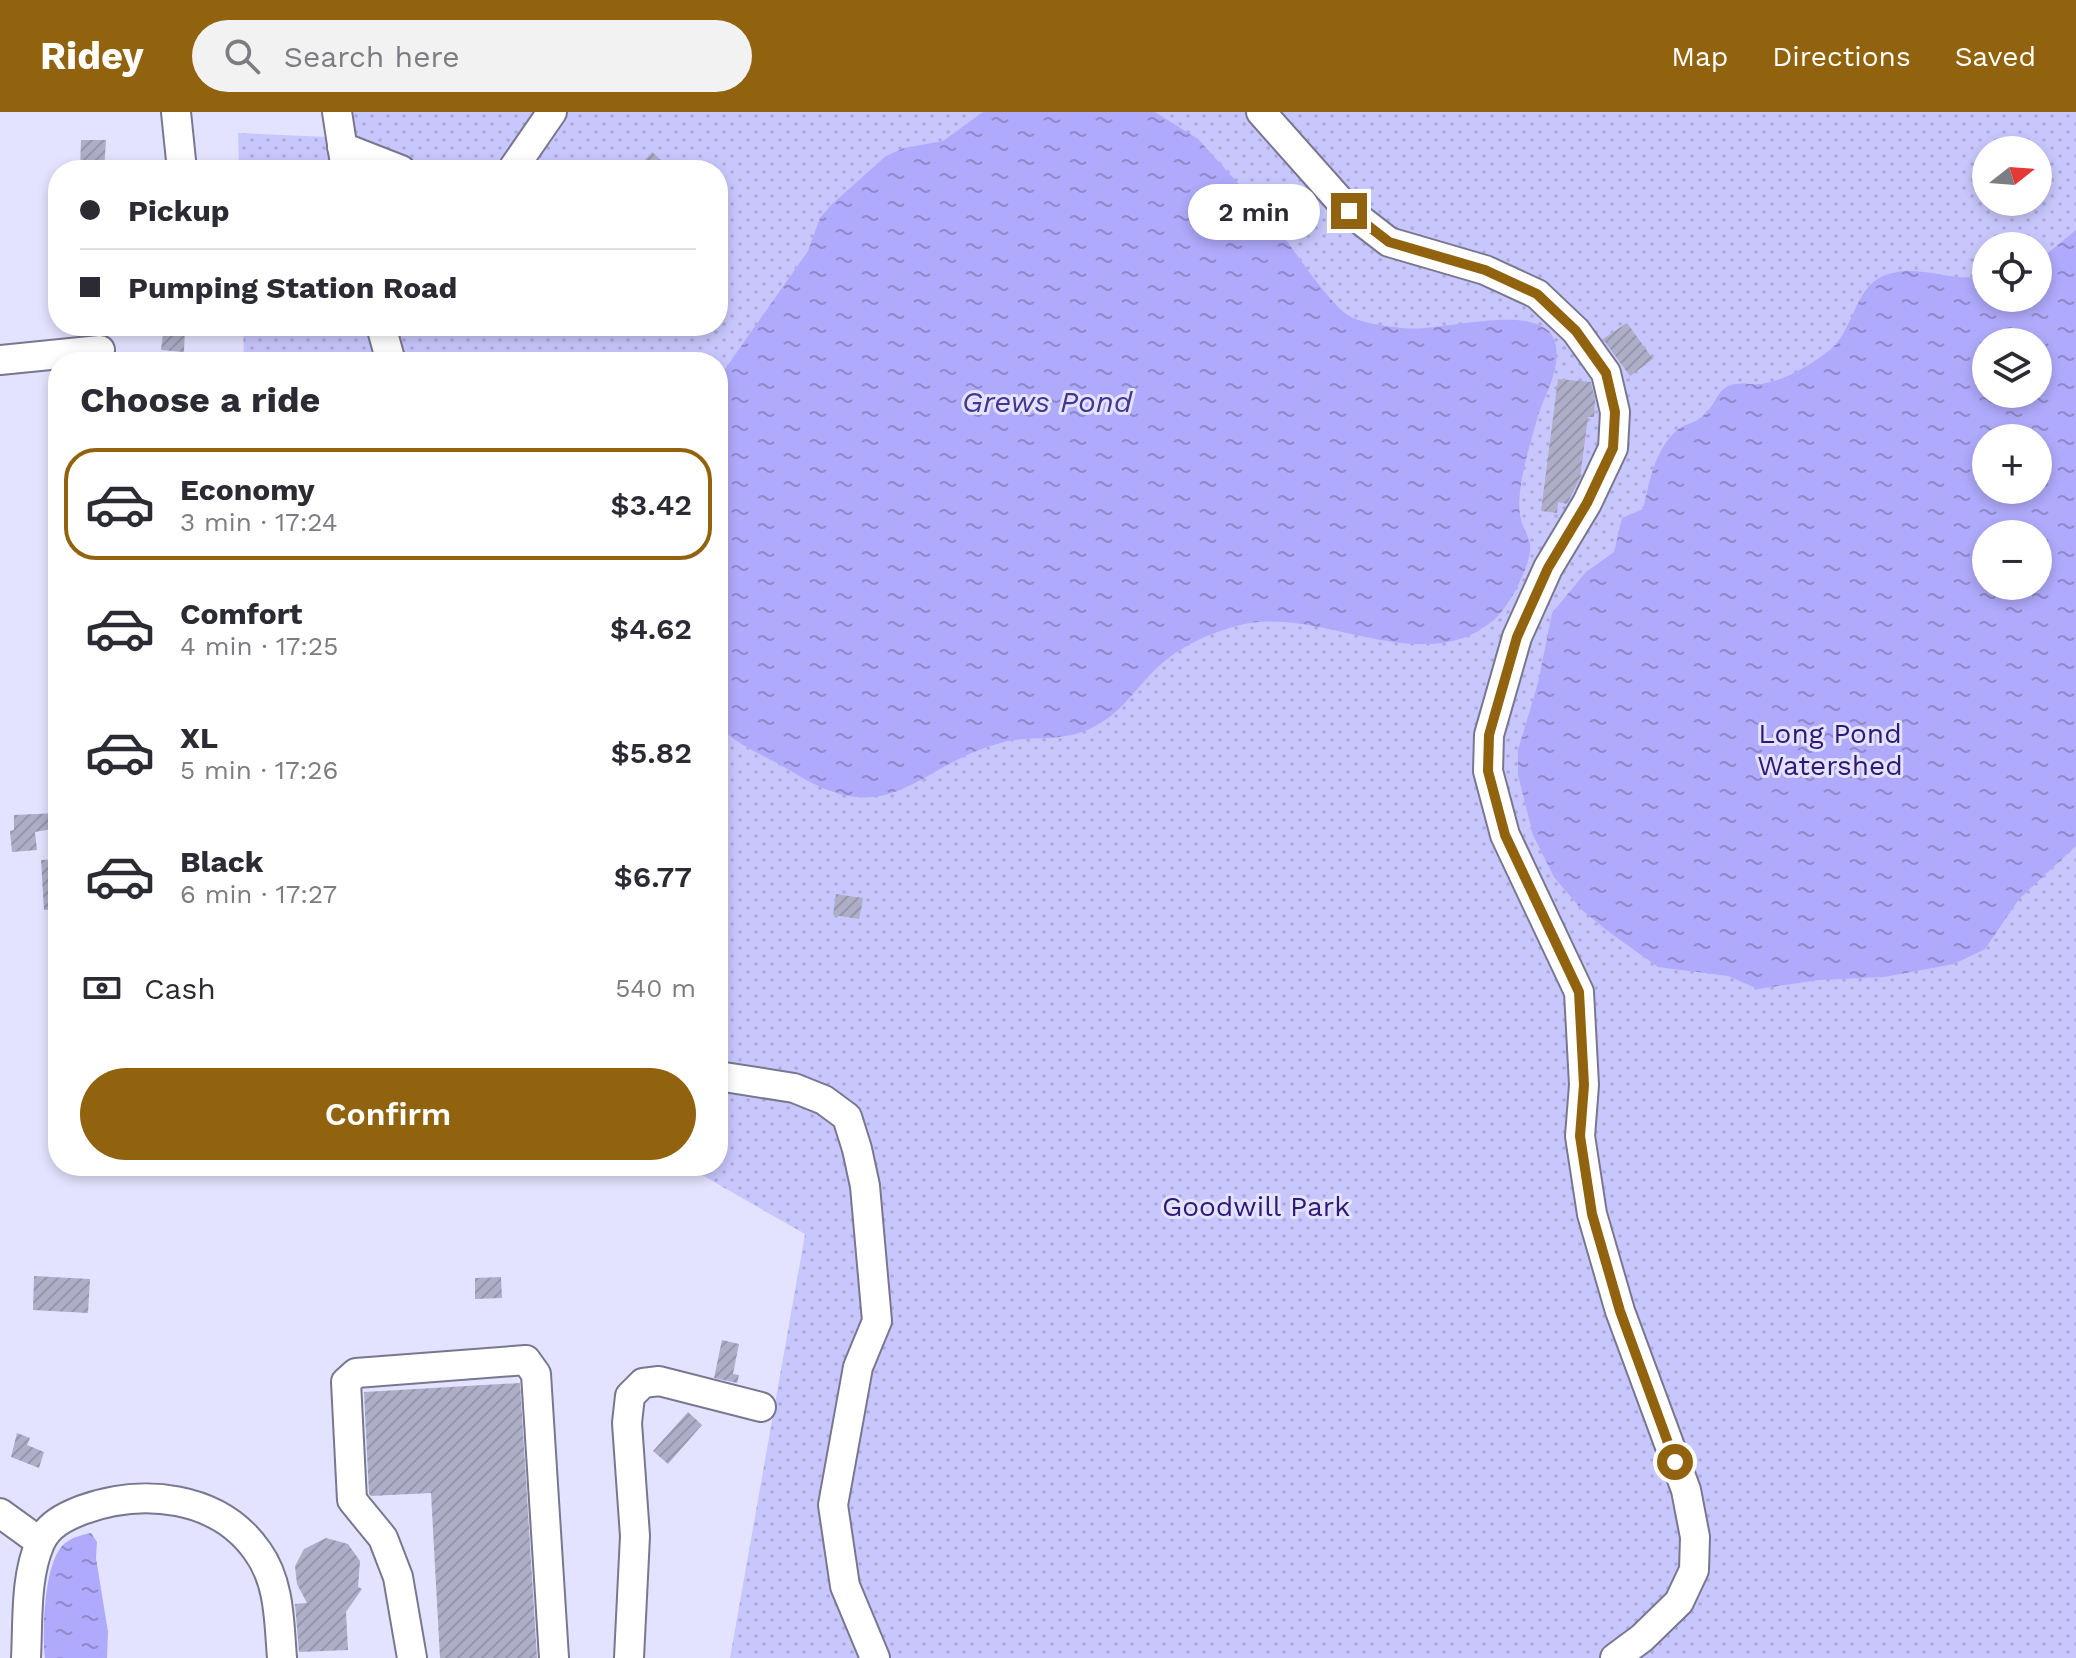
<!DOCTYPE html>
<html lang="en">
<head>
<meta charset="utf-8">
<style>
	body { margin:0; font-family:"Work Sans",sans-serif; background:#f2f2f3; color:#2b2b33; height:100vh; display:flex; flex-direction:column; font-size:30px; white-space:nowrap }
	* { box-sizing:border-box; margin:0 }
	p { font-size:26px; color:#7c7c81 }
	.icon { flex:none; width:44px; height:44px; fill:none; stroke:currentColor; stroke-width:2; stroke-linecap:round; stroke-linejoin:round }
	.map { position:relative; flex:1; overflow:hidden }
	.drawer { position:absolute; left:48px; top:240px; width:680px; height:824px; display:flex; flex-direction:column; background:#fff; border-radius:32px; box-shadow:0 4px 12px #0003 }
	.drawer>* { flex:none }
	.top-card { position:absolute; left:48px; top:48px; width:680px; height:176px; border-radius:32px; box-shadow:0 4px 12px #0003; display:grid; align-content:center; height:176px; padding:0 32px; background:#fff }
	.needle { width:52px; rotate:73deg }
	.fabs { position:absolute; left:1972px; top:24px; display:grid; gap:16px }
	.fabs a { display:grid; place-items:center; width:80px; height:80px; border-radius:50%; background:#fff; box-shadow:0 4px 12px #0003; font-size:40px }
	.end { position:absolute; width:36px; height:36px; margin:-18px; border:10px solid #91630e; background:#fff; box-shadow:0 0 0 4px #fff }
	.from { border-radius:50% }
	.bubble { position:absolute; height:56px; border-radius:28px; background:#fff; box-shadow:0 4px 12px #0003; font-size:26px; font-weight:600; line-height:56px; text-align:center }
	.top-card b { display:flex; align-items:center; gap:28px; height:76px; font-size:30px }
	.top-card b+b { border-top:2px solid #e1e1e2 }
	.top-card i { width:20px; height:20px; background:#2b2b33 }
	ul { padding:0; list-style:none }
	li { display:flex; align-items:center; gap:24px; height:112px; margin:0 16px 12px; padding:0 16px; border:4px solid transparent; border-radius:32px }
	li div { flex:1 }
	li b { display:block; font-size:30px }
	li em { font-style:normal; font-weight:600 }
	li.selected { border-color:#91630e }
	li>.icon { width:72px; height:72px; stroke-width:1.5 }
	h2 { padding:0 32px; font-size:36px; line-height:96px }
	.pay { display:flex; align-items:center; gap:20px; height:88px; padding:0 32px; font-size:30px }
	.pay p { margin-inline-start:auto }
	.action { display:flex; gap:16px; margin-top:auto; padding:16px 32px }
	.action a { flex:1; height:92px; border-radius:48px; background:#91630e; color:#fff; font-size:32px; font-weight:600; line-height:92px; text-align:center }
	header { display:flex; align-items:center; gap:48px; box-sizing:border-box; height:112px; padding:0 40px; background:#91630e; color:#fff }
	header strong { font-size:38px }
	nav { display:flex; gap:44px; margin-inline-start:auto; font-size:28px }
	.search { width:560px; height:72px; background:#f2f2f3; display:flex; align-items:center; gap:20px; box-sizing:border-box; padding:0 28px; border-radius:44px; color:#7c7c81; font-size:30px }
	.map>svg:first-child { display:block }
</style>
</head>
<body>
<header>
<strong>Ridey</strong>
<div class="search"><svg class="icon" aria-label="search" viewBox="0 0 24 24"><circle cx="10" cy="10" r="6"/><path d="M15 15l6 6"/></svg>Search here</div>
<nav><a>Map</a><a>Directions</a><a>Saved</a></nav>
</header>
<div class="map">
<svg width="2076" height="1546" viewBox="0 0 2076 1546">
	<defs>
		<pattern id="park-dots" width="8" height="8" patternUnits="userSpaceOnUse" patternTransform="scale(2)"><rect width="8" height="8" fill="#c8c7fd"/><path d="M2 2h.1M6 6h.1" fill="none" stroke="#abaad9" stroke-width="1.8" stroke-linecap="round"/></pattern>
		<pattern id="water-ripples" width="26" height="14" patternUnits="userSpaceOnUse" patternTransform="scale(2)"><rect width="26" height="14" fill="#afaafb"/><path d="M2 4q2-2 4 0t4 0M15 11q2-2 4 0t4 0" fill="none" stroke="#8e8acb"/></pattern>
		<pattern id="building-hatch" width="6" height="6" patternUnits="userSpaceOnUse" patternTransform="scale(2)"><rect width="6" height="6" fill="#aeaec9"/><path d="M-1 1l2-2M0 6l6-6M5 7l2-2" fill="none" stroke="#9595ac"/></pattern>
	</defs>
	<rect width="100%" height="100%" fill="#e3e3ff"/>
	<path fill="url(#park-dots)" fill-rule="evenodd" d="M324,0H2076V1546H730L805,1122L686,1054H718V250H244L243,214H718V58H239L238,21L328,25ZM1986,38H2038V90H1986ZM1986,134H2038V186H1986ZM1986,230H2038V282H1986ZM1986,326H2038V378H1986ZM1986,422H2038V474H1986Z"/>
	<g fill="url(#water-ripples)" fill-rule="evenodd">
		<path d="M983,0H1155L1198,27L1246,80L1257,86C1275,110 1328,194 1351,205C1366,212 1386,214 1403,216C1438,222 1548,184 1556,234C1560,261 1544,283 1537,307C1531,329 1524,351 1521,373C1519,385 1518,399 1522,411C1525,421 1532,429 1530,440C1527,459 1510,493 1495,507C1422,571 1317,490 1236,514C1204,523 1173,538 1151,562C1135,578 1122,598 1102,610C1065,634 1037,621 1000,631C914,655 892,720 796,662C769,645 741,636 718,614V267L808,139L820,106L831,93L886,44L904,36L943,29Z"/>
		<path d="M2076,118V734L2019,787L1985,837L1954,852L1884,865L1819,868L1758,877L1728,864L1658,855L1609,820L1582,798L1554,765L1533,723L1518,663V638L1538,571L1552,501L1586,460L1614,440L1622,406L1643,397C1650,368 1654,340 1676,319C1684,311 1695,313 1706,301C1717,291 1717,275 1735,272C1745,270 1756,274 1766,271C1787,267 1814,251 1831,237C1854,217 1854,177 1883,164C1917,149 1954,173 1986,163V186H2038V149ZM1986,230H2038V282H1986ZM1986,326H2038V378H1986ZM1986,422H2038V474H1986Z"/>
		<path d="M91,1421L97,1430L96,1446L108,1520L107,1546H45C42,1519 44,1454 62,1434C69,1426 81,1423 91,1421Z"/>
	</g>
	<g fill="url(#building-hatch)">
		<polygon points="81,28 106,28 104,58 80,58"/>
		<polygon points="652,40 672,58 636,58"/>
		<polygon points="1627,211 1653,247 1630,264 1603,227"/>
		<polygon points="164,214 185,214 184,240 161,238"/>
		<polygon points="1558,267 1591,270 1595,288 1594,305 1588,305 1580,366 1567,392 1558,390 1557,401 1541,399"/>
		<polygon points="58,701 58,716 35,720 37,738 12,740 10,719 14,718 14,703"/>
		<polygon points="58,747 58,797 44,798 41,748"/>
		<polygon points="836,782 863,786 859,807 833,803"/>
		<polygon points="34,1164 90,1167 88,1201 33,1198"/>
		<polygon points="501,1165 502,1186 475,1187 475,1166"/>
		<polygon points="722,1228 739,1232 733,1262 739,1263 737,1271 714,1266"/>
		<polygon points="520,1271 537,1546 440,1546 431,1381 371,1384 369,1382 364,1280"/>
		<polygon points="688,1300 702,1313 668,1352 653,1339"/>
		<polygon points="17,1321 30,1326 27,1333 44,1340 39,1356 11,1345"/>
		<polygon points="326,1426 348,1432 360,1449 358,1475 362,1477 346,1500 348,1538 299,1540 295,1492 307,1491 297,1472 295,1454 304,1437"/>
	</g>
	<g fill="none" stroke-linecap="round" stroke-linejoin="round">
		<defs>
			<g id="minor">
				<polyline points="176,0 182,58"/>
				<polyline points="337,0 346,58"/>
				<polyline points="1261,0 1349,99 1389,130 1485,158 1537,182 1576,219 1606,261 1615,300 1613,336 1587,391 1548,456 1517,525 1489,623 1488,659 1505,723 1579,880 1584,973 1580,1024 1592,1102 1620,1199 1686,1378 1695,1425 1694,1458 1679,1490 1642,1526 1615,1546"/>
				<polyline points="342,35 401,58"/>
				<polyline points="512,58 552,0"/>
				<polyline points="381,214 391,250"/>
				<polyline points="0,248 100,238"/>
				<polyline points="718,964 794,976 824,988 847,1005 857,1037 865,1074 877,1209 858,1255 833,1393 845,1474 875,1546"/>
				<polyline points="0,1401 40,1430"/>
				<path d="M26,1546C28,1509 25,1466 40,1431C48,1413 64,1405 82,1398C142,1376 219,1383 258,1440C280,1471 279,1510 282,1546"/>
				<polyline points="412,1546 398,1465 383,1426 352,1388 346,1270 356,1261 526,1248 536,1262 554,1546"/>
				<polyline points="629,1546 635,1424 627,1311 630,1284 643,1271 659,1269 761,1295"/>
			</g>
		</defs>
		<use href="#minor" stroke="#787790" stroke-width="32"/>
		<use href="#minor" stroke="#fff" stroke-width="28"/>
	</g>
	<g fill="none" stroke-linecap="round" stroke-linejoin="round">
		<polyline stroke="#91630e" stroke-width="10" points="1349,99 1389,130 1485,158 1537,182 1576,219 1606,261 1615,300 1613,336 1587,391 1548,456 1517,525 1489,623 1488,659 1505,723 1579,880 1584,973 1580,1024 1592,1102 1620,1199 1675,1350"/>
	</g>
	<g text-anchor="middle" dominant-baseline="central" stroke-width="6" stroke-linejoin="round" paint-order="stroke">
		<g font-size="28" fill="#301974" stroke="#e3e3ff">
			<text x="1830" y="621">Long Pond<tspan x="1830" dy="32">Watershed</tspan></text>
			<text x="1256" y="1094">Goodwill Park</text>
		</g>
		<g font-size="30" font-style="italic" fill="#453591" stroke="#e3e3ff">
			<text x="1047" y="289">Grews Pond</text>
		</g>
	</g>
</svg>
<div class="fabs">
<a><svg class="needle" viewBox="-14 -14 28 28"><path d="M0-13l5 13h-10z" fill="#e53935"/><path d="M0 13l5-13h-10z" fill="#7c7c81"/></svg></a>
<a><svg class="icon" aria-label="locate" viewBox="0 0 24 24"><circle cx="12" cy="12" r="6"/><path d="M12 2v4M12 18v4M2 12h4M18 12h4"/></svg></a>
<a><svg class="icon" aria-label="layers" viewBox="0 0 24 24"><path d="M12 4l9 5-9 5-9-5zM3 14l9 5 9-5"/></svg></a>
<a>+</a>
<a>−</a>
</div>
<i class="end from" style="left:1675px;top:1350px"></i>
<i class="end" style="left:1349px;top:99px"></i>
<div class="bubble" style="left:1188px;top:72px;width:132px">2 min</div>
<div class="top-card">
<b><i class="from"></i>Pickup</b>
<b><i></i>Pumping Station Road</b>
</div>
<section class="drawer">
<h2>Choose a ride</h2>
<ul>
<li class="selected"><svg class="icon" aria-label="car" viewBox="0 0 24 24"><path d="M5 17H2v-5l4-1 3-4h7l3 4 3 1v5h-3M9 17h6M6 11h13"/><circle cx="7" cy="17" r="2"/><circle cx="17" cy="17" r="2"/></svg><div><b>Economy</b><p>3 min · 17:24</p></div><em>$3.42</em></li>
<li><svg class="icon" aria-label="car" viewBox="0 0 24 24"><path d="M5 17H2v-5l4-1 3-4h7l3 4 3 1v5h-3M9 17h6M6 11h13"/><circle cx="7" cy="17" r="2"/><circle cx="17" cy="17" r="2"/></svg><div><b>Comfort</b><p>4 min · 17:25</p></div><em>$4.62</em></li>
<li><svg class="icon" aria-label="car" viewBox="0 0 24 24"><path d="M5 17H2v-5l4-1 3-4h7l3 4 3 1v5h-3M9 17h6M6 11h13"/><circle cx="7" cy="17" r="2"/><circle cx="17" cy="17" r="2"/></svg><div><b>XL</b><p>5 min · 17:26</p></div><em>$5.82</em></li>
<li><svg class="icon" aria-label="car" viewBox="0 0 24 24"><path d="M5 17H2v-5l4-1 3-4h7l3 4 3 1v5h-3M9 17h6M6 11h13"/><circle cx="7" cy="17" r="2"/><circle cx="17" cy="17" r="2"/></svg><div><b>Black</b><p>6 min · 17:27</p></div><em>$6.77</em></li>
</ul>
<div class="pay"><svg class="icon" aria-label="cash" viewBox="0 0 24 24"><path d="M3 7h18v10H3z"/><circle cx="12" cy="12" r="2"/></svg>Cash<p>540 m</p></div>
<div class="action"><a>Confirm</a></div>
</section>
</div>
</body>
</html>
